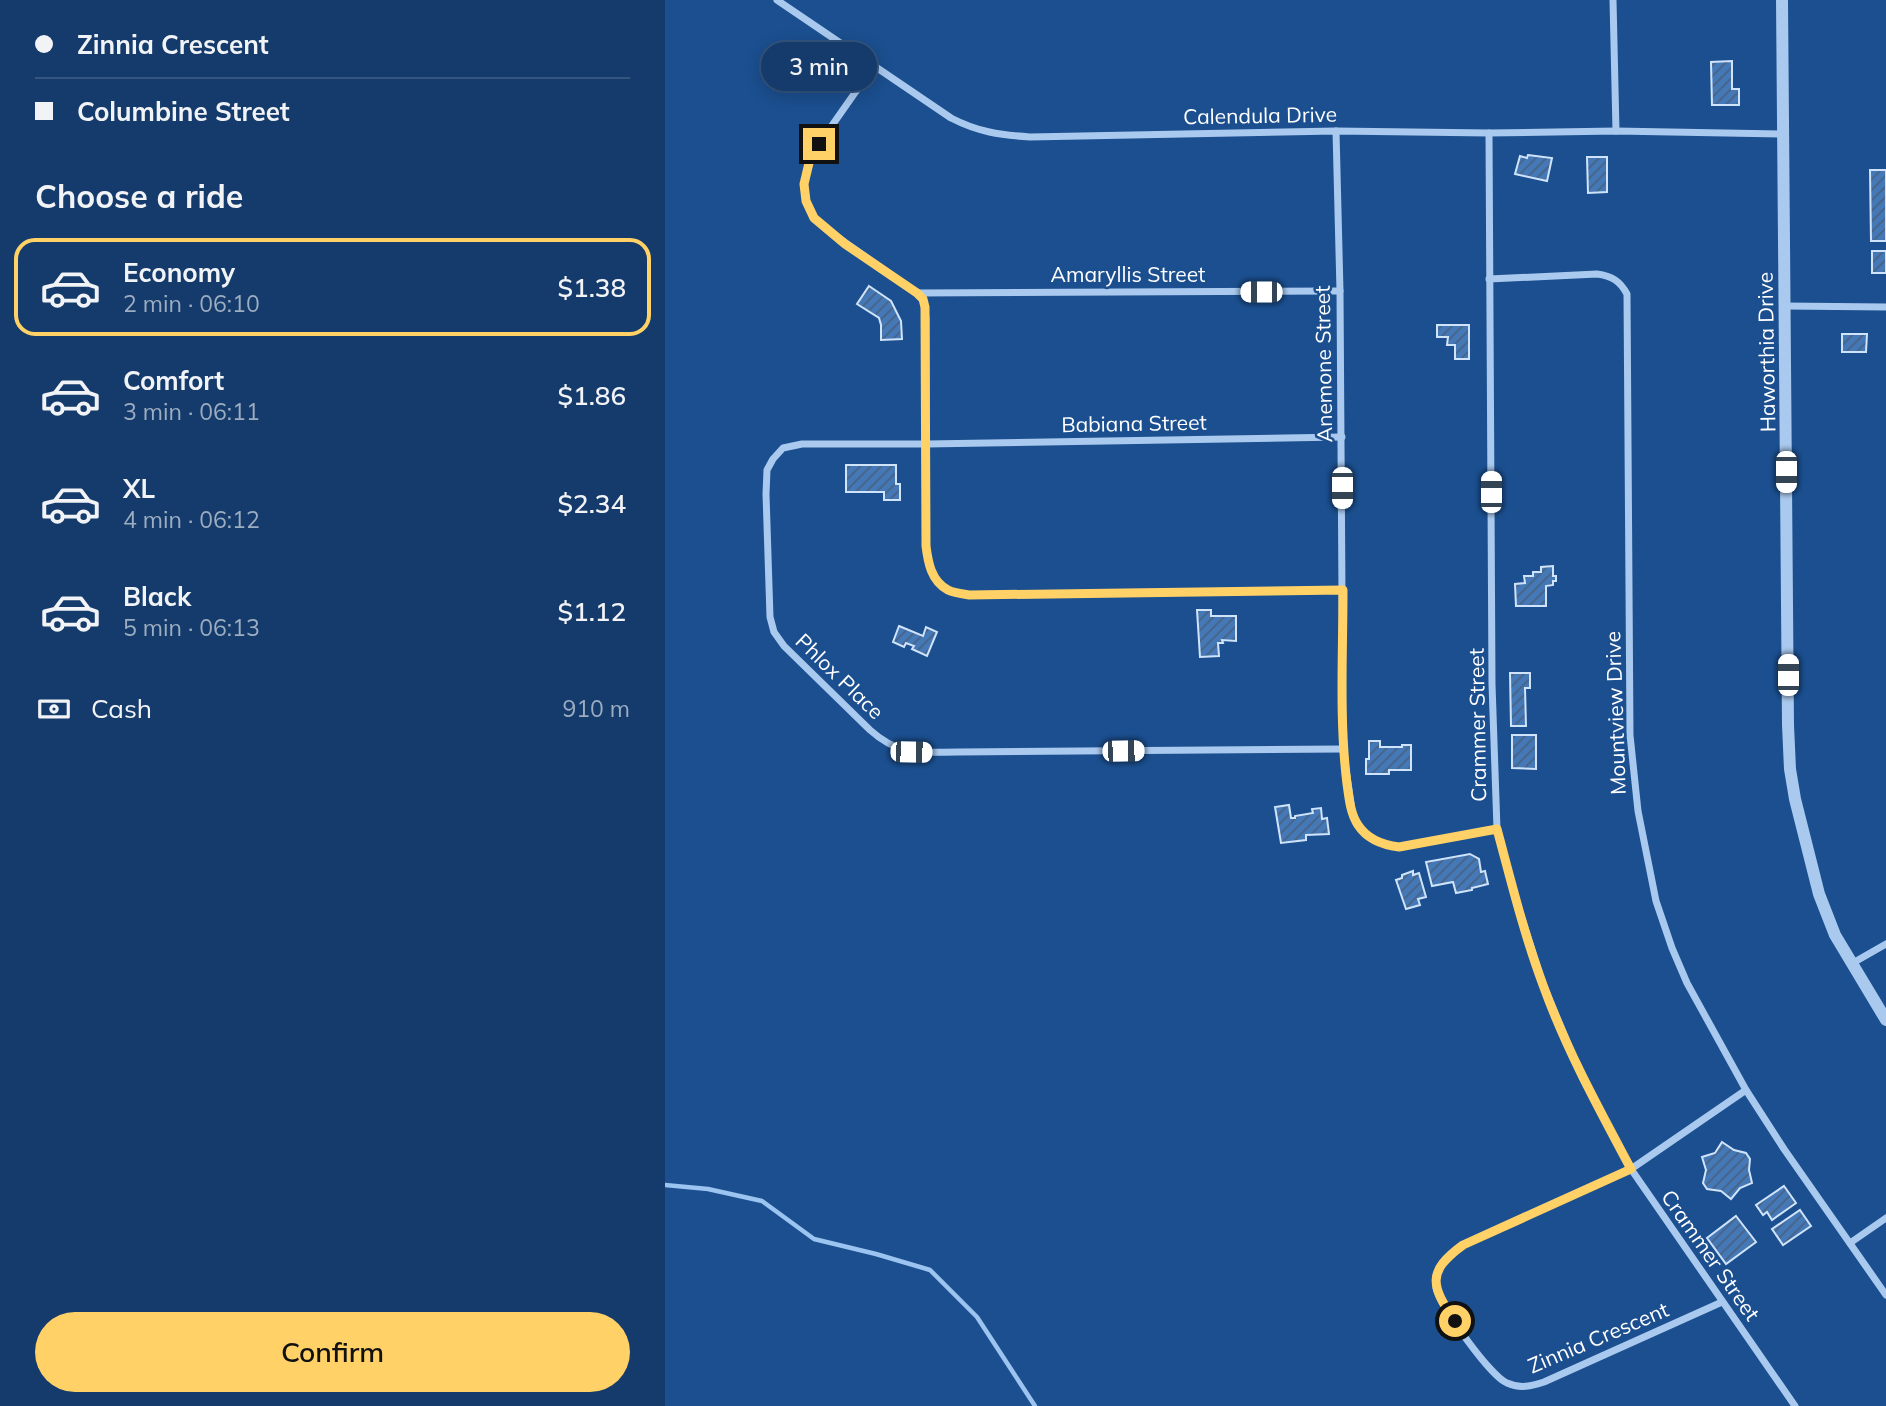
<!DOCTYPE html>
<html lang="en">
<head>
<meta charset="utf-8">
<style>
	body { margin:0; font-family:Mulish,sans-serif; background:#1d4271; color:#f1f3f6; height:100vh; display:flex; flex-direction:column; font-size:26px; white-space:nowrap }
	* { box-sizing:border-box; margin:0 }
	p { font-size:23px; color:#9dadc1 }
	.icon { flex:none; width:38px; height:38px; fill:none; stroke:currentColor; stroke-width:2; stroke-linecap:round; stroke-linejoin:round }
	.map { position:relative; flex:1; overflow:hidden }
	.sheet { display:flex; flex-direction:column; background:#143b6b; width:665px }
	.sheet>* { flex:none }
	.guide { display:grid; align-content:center; height:154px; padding:0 35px; background:#143b6b }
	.end { position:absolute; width:32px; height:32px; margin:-16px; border:9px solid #ffd166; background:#111; box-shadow:0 0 0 4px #111 }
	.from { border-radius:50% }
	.bubble { position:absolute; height:49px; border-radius:24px; background:#143b6b; box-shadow:0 4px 18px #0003,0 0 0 2px #33557e; font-size:23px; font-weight:600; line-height:49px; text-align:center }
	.car { position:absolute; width:21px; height:42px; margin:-21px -10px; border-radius:9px; box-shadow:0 0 5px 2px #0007; background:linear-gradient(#fff 24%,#345 0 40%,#fff 0 76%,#345 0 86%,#fff 0) }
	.guide b { display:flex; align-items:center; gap:24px; height:66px; font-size:26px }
	.guide b+b { border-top:2px solid #33557e }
	.guide i { width:18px; height:18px; background:#f1f3f6 }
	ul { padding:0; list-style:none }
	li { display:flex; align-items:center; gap:21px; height:98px; margin:0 14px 10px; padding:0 21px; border:4px solid transparent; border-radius:21px }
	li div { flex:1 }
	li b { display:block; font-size:26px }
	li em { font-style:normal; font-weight:600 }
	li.active { border-color:#ffd166 }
	li>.icon { width:63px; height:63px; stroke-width:1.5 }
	h2 { padding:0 35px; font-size:32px; line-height:84px }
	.pay { display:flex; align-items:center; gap:18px; height:77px; padding:0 35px; font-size:26px }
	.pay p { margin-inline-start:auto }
	.cta { display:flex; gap:14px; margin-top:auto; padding:14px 35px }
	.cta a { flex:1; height:80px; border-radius:42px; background:#ffd166; color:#111; font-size:28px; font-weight:600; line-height:80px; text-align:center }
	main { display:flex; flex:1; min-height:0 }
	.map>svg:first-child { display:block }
</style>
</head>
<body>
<main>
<section class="sheet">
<div class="guide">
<b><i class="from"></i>Zinnia Crescent</b>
<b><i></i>Columbine Street</b>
</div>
<h2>Choose a ride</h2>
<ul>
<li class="active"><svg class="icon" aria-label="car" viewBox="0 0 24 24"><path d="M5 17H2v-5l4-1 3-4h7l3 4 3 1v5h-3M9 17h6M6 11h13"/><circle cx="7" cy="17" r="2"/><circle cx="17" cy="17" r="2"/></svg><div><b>Economy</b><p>2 min · 06:10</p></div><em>$1.38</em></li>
<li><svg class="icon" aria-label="car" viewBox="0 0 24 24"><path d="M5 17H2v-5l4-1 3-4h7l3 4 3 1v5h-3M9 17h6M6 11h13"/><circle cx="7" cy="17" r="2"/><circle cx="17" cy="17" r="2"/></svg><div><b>Comfort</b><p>3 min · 06:11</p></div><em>$1.86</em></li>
<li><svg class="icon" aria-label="car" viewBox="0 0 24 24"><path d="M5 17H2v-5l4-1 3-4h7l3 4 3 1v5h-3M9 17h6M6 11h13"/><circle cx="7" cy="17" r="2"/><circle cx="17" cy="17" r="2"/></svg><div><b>XL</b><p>4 min · 06:12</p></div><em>$2.34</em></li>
<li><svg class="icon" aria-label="car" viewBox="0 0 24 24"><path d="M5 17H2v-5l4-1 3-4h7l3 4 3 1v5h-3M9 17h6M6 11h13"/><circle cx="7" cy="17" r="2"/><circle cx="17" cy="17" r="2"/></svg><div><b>Black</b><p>5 min · 06:13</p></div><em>$1.12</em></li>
</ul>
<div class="pay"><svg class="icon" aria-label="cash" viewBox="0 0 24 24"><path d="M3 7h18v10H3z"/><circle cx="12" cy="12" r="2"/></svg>Cash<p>910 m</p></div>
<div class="cta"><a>Confirm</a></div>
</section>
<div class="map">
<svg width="1221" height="1406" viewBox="0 0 1221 1406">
	<defs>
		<pattern id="building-hatch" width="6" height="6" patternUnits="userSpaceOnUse" patternTransform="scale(1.75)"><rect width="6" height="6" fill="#4478b7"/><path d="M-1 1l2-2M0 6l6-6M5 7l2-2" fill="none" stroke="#486282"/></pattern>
	</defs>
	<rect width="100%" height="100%" fill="#1b4f8f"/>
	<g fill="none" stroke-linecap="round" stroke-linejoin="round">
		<polyline stroke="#9cc4f0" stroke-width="4.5" points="0,1185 43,1189 97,1201 149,1239 211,1254 265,1270 312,1317 370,1406"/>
	</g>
	<g fill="url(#building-hatch)" stroke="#cfe3fa" stroke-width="2">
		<polygon points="1067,61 1067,89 1074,89 1074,105 1047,105 1046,62"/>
		<polygon points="863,155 887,158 882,181 850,174 855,156 862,158"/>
		<polygon points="922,157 942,157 942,192 923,193"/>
		<polygon points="1205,170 1221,170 1221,241 1206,241"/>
		<rect x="1207" y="251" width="14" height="22"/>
		<polygon points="204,286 226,301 236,321 237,339 216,340 216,325 214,318 192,304"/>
		<polygon points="772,325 804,325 804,359 790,359 790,345 782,345 783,337 772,337"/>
		<polygon points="1177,334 1202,334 1201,352 1177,352"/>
		<polygon points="181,465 231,465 231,484 235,484 235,500 219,500 219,492 181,492"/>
		<polygon points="888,566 888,576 891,576 891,581 888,581 888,585 881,586 881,606 851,606 850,584 860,583 859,576 868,576 868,572 876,572 876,567"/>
		<polygon points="532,610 546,610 546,616 571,616 571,641 557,640 558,643 553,643 554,656 535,657"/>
		<polygon points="234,626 258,636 261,627 272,632 262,656 247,649 249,646 241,643 239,647 228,642"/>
		<polygon points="845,673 865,673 865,688 860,688 861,726 846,726"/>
		<polygon points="847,735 871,735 871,769 847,768"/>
		<polygon points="704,741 715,741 715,747 737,747 737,745 746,745 746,770 724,770 724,774 701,774 701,759 704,759"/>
		<polygon points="624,805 626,818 630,818 630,816 648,813 647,809 656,808 657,819 662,818 664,834 641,835 641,840 616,843 610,807"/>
		<polygon points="805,854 814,859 816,872 820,871 823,884 807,888 807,890 791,893 788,882 767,886 761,862"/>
		<polygon points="748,871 748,875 754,873 761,897 753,899 755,905 741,909 731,880 737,878 737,875"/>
		<polygon points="1057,1142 1069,1150 1081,1153 1085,1159 1084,1170 1087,1183 1075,1188 1066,1199 1056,1191 1042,1189 1038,1183 1041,1170 1037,1157 1050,1153"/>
		<polygon points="1119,1186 1131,1203 1107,1220 1102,1212 1098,1215 1091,1205"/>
		<polygon points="1135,1210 1146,1226 1118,1245 1107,1229"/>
		<polygon points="1071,1216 1091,1242 1061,1264 1042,1238"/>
	</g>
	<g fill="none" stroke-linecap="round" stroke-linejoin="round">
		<g stroke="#a9c9ee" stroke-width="7">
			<path d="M112,0L286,118C313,132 335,135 365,137L671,131L824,133L951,131L1119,134"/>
			<polyline points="948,0 951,131"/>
			<path d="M208,67L154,144L144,163L139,184L141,201L149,218L164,231L252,293L258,299L261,318V546C263,562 266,581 283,590C289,593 298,594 305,595L678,590"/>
			<path d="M671,131L675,291L678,749L687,810C693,834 711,844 734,847L832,829"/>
			<polyline points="824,133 827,684 832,829 849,894 878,984 917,1077 966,1169 1130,1406"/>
			<path d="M824,279L932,274C947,276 955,281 962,294L965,735L973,811L991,901L1007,948L1022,983L1081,1090L1119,1149L1221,1295"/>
			<polyline points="252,293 675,291"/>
			<polyline points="1119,306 1221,307"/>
			<path d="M677,437L262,444H137L118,448L108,459L102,470L101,494L105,617L109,632L119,646L205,730C235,757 256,752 294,752L678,749"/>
			<polyline points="1186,964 1221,944"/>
			<polyline points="1185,1243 1221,1218"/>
			<path d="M1057,1302L879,1382C867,1386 855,1389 842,1383C826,1377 775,1306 771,1288C771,1286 771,1279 771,1277C774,1262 786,1254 798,1245L966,1169L1081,1090"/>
		</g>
		<polyline stroke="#a9c9ee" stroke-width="12" points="1117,0 1123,725 1125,769 1130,799 1154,894 1170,935 1221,1020"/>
	</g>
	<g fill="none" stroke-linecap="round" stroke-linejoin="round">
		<path stroke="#ffd166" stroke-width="9" d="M154,144L144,163L139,184L141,201L149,218L180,244L252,293L258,299L260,307L261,546C263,562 266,581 283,590C289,593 298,594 305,595L678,590C678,655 674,720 682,784C684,797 685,813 693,825C702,839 718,845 734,847L832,829C846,881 859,934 878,985C901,1049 934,1109 966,1169L798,1245C761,1272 766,1286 790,1321"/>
	</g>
	<g text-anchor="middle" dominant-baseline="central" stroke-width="5" stroke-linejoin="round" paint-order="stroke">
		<g font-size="21" fill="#fff" stroke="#1b4f8f">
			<text transform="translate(595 115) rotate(-1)">Calendula Drive</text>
			<text x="463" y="274">Amaryllis Street</text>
			<text transform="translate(1101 352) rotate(-91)">Haworthia Drive</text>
			<text transform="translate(658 364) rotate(-91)">Anemone Street</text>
			<text transform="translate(469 423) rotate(-1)">Babiana Street</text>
			<text transform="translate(175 676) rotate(44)">Phlox Place</text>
			<text transform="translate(950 713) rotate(-92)">Mountview Drive</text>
			<text transform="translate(812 725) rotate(-91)">Crammer Street</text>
			<text transform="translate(1046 1255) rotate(55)">Crammer Street</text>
			<text transform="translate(933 1337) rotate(-23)">Zinnia Crescent</text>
		</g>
	</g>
</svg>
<i class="end from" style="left:790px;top:1321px"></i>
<i class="end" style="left:154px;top:144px"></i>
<div class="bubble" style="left:96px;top:42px;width:116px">3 min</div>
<i class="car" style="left:596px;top:292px;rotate:270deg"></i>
<i class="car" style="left:1121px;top:472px;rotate:180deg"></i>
<i class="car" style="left:677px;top:488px;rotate:180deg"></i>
<i class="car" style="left:826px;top:492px;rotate:0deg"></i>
<i class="car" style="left:1123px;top:675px;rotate:0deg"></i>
<i class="car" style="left:458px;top:751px;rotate:89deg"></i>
<i class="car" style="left:246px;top:752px;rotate:91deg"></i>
</div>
</main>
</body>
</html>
